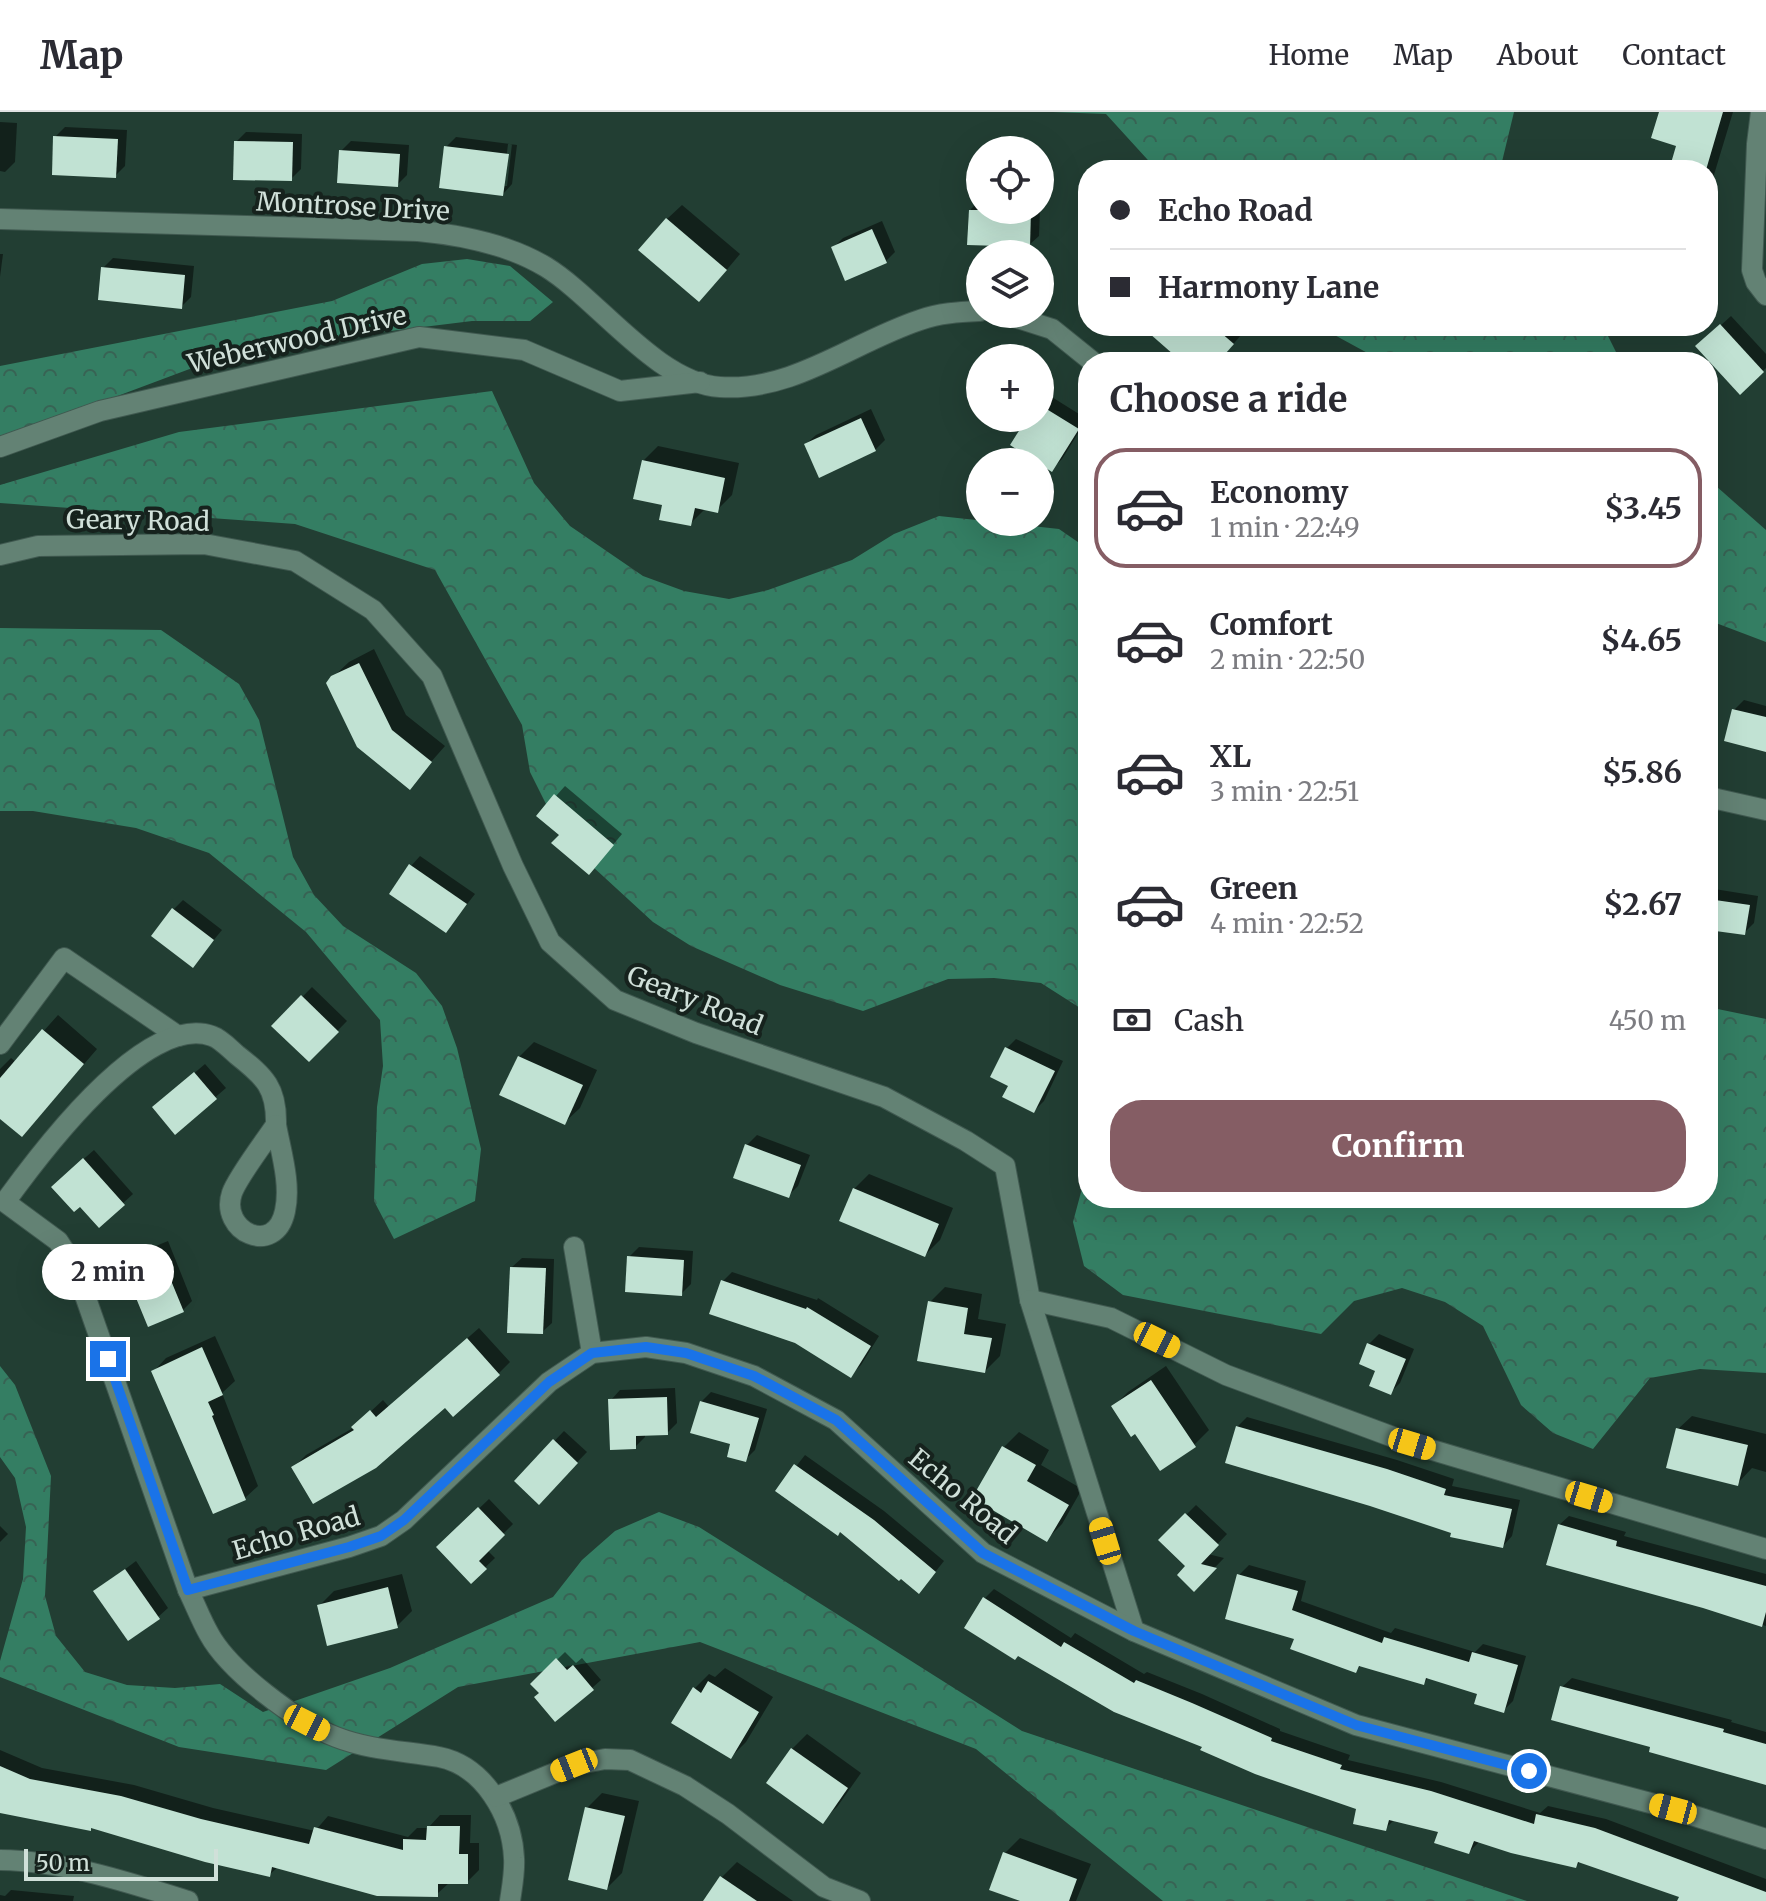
<!DOCTYPE html>
<html lang="en">
<head>
<meta charset="utf-8">
<style>
	body { margin:0; font-family:Merriweather,serif; background:#f2f2f3; color:#2b2b33; height:100vh; display:flex; flex-direction:column; font-size:30px; white-space:nowrap }
	* { box-sizing:border-box; margin:0 }
	p { font-size:26px; color:#7c7c81 }
	.icon { flex:none; width:44px; height:44px; fill:none; stroke:currentColor; stroke-width:2; stroke-linecap:round; stroke-linejoin:round }
	.map { position:relative; flex:1; overflow:hidden }
	.panel { position:absolute; left:1078px; top:240px; width:640px; height:856px; display:flex; flex-direction:column; background:#fff; border-radius:32px; box-shadow:0 8px 32px #0002 }
	.panel>* { flex:none }
	.top-card { position:absolute; left:1078px; top:48px; width:640px; height:176px; border-radius:32px; box-shadow:0 8px 32px #0002; display:grid; align-content:center; height:176px; padding:0 32px; background:#fff }
	.fabs { position:absolute; left:966px; top:24px; display:grid; gap:16px }
	.fabs a { display:grid; place-items:center; width:88px; height:88px; border-radius:50%; background:#fff; box-shadow:0 8px 32px #0002; font-size:40px }
	.scale { position:absolute; left:24px; bottom:20px; width:194px; box-sizing:border-box; padding-left:8px; border:4px solid #d0e0d9; border-top:0; font-size:22px; line-height:28px; white-space:nowrap; color:#d0e0d9; -webkit-text-stroke:6px #16221d; paint-order:stroke }
	.end { position:absolute; width:36px; height:36px; margin:-18px; border:10px solid #1a73e8; background:#fff; box-shadow:0 0 0 4px #fff }
	.from { border-radius:50% }
	.bubble { position:absolute; height:56px; border-radius:28px; background:#fff; box-shadow:0 8px 32px #0002; font-size:26px; font-weight:700; line-height:56px; text-align:center }
	.car { position:absolute; width:24px; height:48px; margin:-24px -12px; border-radius:10px; box-shadow:0 0 6px 2px #0007; background:linear-gradient(#f5c518 24%,#345 0 40%,#f5c518 0 76%,#345 0 86%,#f5c518 0) }
	.top-card b { display:flex; align-items:center; gap:28px; height:76px; font-size:30px }
	.top-card b+b { border-top:2px solid #e1e1e2 }
	.top-card i { width:20px; height:20px; background:#2b2b33 }
	ul { padding:0; list-style:none }
	li { display:flex; align-items:center; gap:24px; height:120px; margin:0 16px 12px; padding:0 16px; border:4px solid transparent; border-radius:32px }
	li div { flex:1 }
	li b { display:block; font-size:30px }
	li em { font-style:normal; font-weight:700 }
	li.selected { border-color:#855d64 }
	li>.icon { width:72px; height:72px; stroke-width:1.5 }
	h2 { padding:0 32px; font-size:36px; line-height:96px }
	.pay { display:flex; align-items:center; gap:20px; height:88px; padding:0 32px; font-size:30px }
	.pay p { margin-inline-start:auto }
	.primary-button { display:flex; gap:16px; margin-top:auto; padding:16px 32px }
	.primary-button a { flex:1; height:92px; border-radius:32px; background:#855d64; color:#fff; font-size:32px; font-weight:700; line-height:92px; text-align:center }
	header { display:flex; align-items:center; gap:48px; box-sizing:border-box; height:112px; padding:0 40px; background:#fff; border-bottom:2px solid #e1e1e2 }
	header strong { font-size:38px }
	nav { display:flex; gap:44px; margin-inline-start:auto; font-size:28px }
	.map>svg:first-child { display:block }
</style>
</head>
<body>
<header>
<strong>Map</strong>
<nav><a>Home</a><a>Map</a><a>About</a><a>Contact</a></nav>
</header>
<div class="map">
<svg width="1766" height="1789" viewBox="0 0 1766 1789">
	<defs>
		<pattern id="forest-crowns" width="20" height="18" patternUnits="userSpaceOnUse" patternTransform="scale(2)"><rect width="20" height="18" fill="#347e63"/><path d="M2 6a3 3 0 1 1 6 0M12 15a3 3 0 1 1 6 0" fill="none" stroke="#386354"/></pattern>
	</defs>
	<rect width="100%" height="100%" fill="#223e33"/>
	<g fill="url(#forest-crowns)">
		<polygon points="1053,0 1514,0 1500,58 1157,58 1106,2"/>
		<polygon points="467,147 510,154 553,190 530,209 472,209 243,237 0,328 0,254 332,189 422,152"/>
		<polygon points="1318,214 1603,214 1621,250 1384,250"/>
		<polygon points="492,279 534,371 570,414 643,464 684,479 729,487 768,478 852,448 894,422 939,404 1059,417 1088,437 1088,901 1041,871 994,866 948,867 863,899 780,873 691,834 653,810 580,743 553,706 530,660 522,613 435,458 295,412 0,391 0,373 179,320"/>
		<polygon points="1708,367 1766,418 1766,530 1708,508"/>
		<polygon points="0,516 161,518 239,572 259,608 293,745 314,783 343,814 416,861 442,894 457,936 481,1037 475,1089 394,1127 374,1089 377,995 383,954 380,908 306,820 209,741 136,716 33,699 0,699"/>
		<polygon points="1708,895 1766,907 1766,1261 1700,1257 1650,1266 1593,1337 1553,1321 1521,1293 1483,1214 1445,1190 1402,1176 1354,1189 1321,1222 1123,1183 1084,1154 1073,1110 1088,1054 1088,1086 1708,1086"/>
		<polygon points="0,1254 15,1273 51,1364 45,1484 56,1524 85,1560 127,1573 175,1576 220,1572 263,1600 390,1556 553,1485 582,1448 615,1419 659,1400 699,1415 1022,1619 1527,1789 1163,1789 976,1637 700,1530 458,1575 326,1658 179,1635 0,1565 0,1549 23,1467 26,1415 15,1366 0,1345"/>
	</g>
	<g fill="#0007" fill-rule="evenodd">
		<polygon points="1661,0 1733,0 1713,66 1708,71 1708,58 1671,58 1679,32"/>
		<polygon points="0,10 17,11 15,50 5,60 0,59"/>
		<polygon points="65,15 127,18 125,54 115,64 55,25"/>
		<polygon points="246,20 302,22 301,57 291,67 236,30"/>
		<path d="M456,25L517,33L512,72L503,82L446,35ZM508,32H512L507,74H503Z"/>
		<polygon points="351,29 409,33 407,63 397,73 341,39"/>
		<polygon points="980,88 980,98 1040,98 1039,124 1029,133 970,131 971,97"/>
		<polygon points="682,93 740,142 714,173 667,107"/>
		<polygon points="882,109 895,140 886,149 833,136 843,126"/>
		<polygon points="0,142 3,142 0,165"/>
		<polygon points="113,146 194,154 191,185 181,195 103,156"/>
		<polygon points="1731,204 1766,242 1766,256 1740,280 1708,225"/>
		<polygon points="1151,214 1244,214 1247,216 1218,250 1185,250"/>
		<polygon points="1047,282 1087,307 1062,347 1052,357 1029,306 1040,306 1040,289"/>
		<polygon points="871,297 885,328 875,338 806,332 816,323"/>
		<polygon points="658,334 739,351 732,383 717,398 706,396 690,412 665,391 643,349"/>
		<polygon points="374,537 406,603 445,634 409,675 333,565 349,550"/>
		<polygon points="1744,588 1766,594 1766,638 1734,598"/>
		<polygon points="565,674 622,722 598,751 561,722 556,684"/>
		<polygon points="420,744 475,782 446,819 411,754"/>
		<polygon points="1708,776 1758,784 1754,811 1744,821 1708,816"/>
		<polygon points="183,788 222,818 193,853 173,798"/>
		<polygon points="312,875 347,909 309,948 274,914"/>
		<polygon points="58,903 97,937 36,1008 0,1004 0,957 11,946 16,950"/>
		<polygon points="1016,927 1063,949 1044,989 1034,999 1010,973 1007,936"/>
		<polygon points="534,930 597,958 580,996 565,1010 519,945"/>
		<polygon points="205,952 226,976 175,1020 165,986"/>
		<polygon points="757,1023 810,1043 798,1074 788,1084 747,1033"/>
		<polygon points="94,1038 133,1082 99,1113 63,1065"/>
		<polygon points="869,1062 953,1096 940,1128 925,1143 854,1077"/>
		<polygon points="168,1129 192,1189 183,1198 124,1153 134,1143"/>
		<polygon points="639,1135 693,1139 691,1172 681,1182 629,1145"/>
		<polygon points="522,1146 554,1147 552,1211 542,1220 512,1155"/>
		<polygon points="732,1160 817,1188 818,1186 879,1224 861,1253 851,1263 723,1169"/>
		<polygon points="945,1175 982,1182 978,1207 1006,1212 1000,1244 985,1259 930,1190"/>
		<polygon points="479,1216 510,1250 498,1262 445,1293 294,1355 306,1343 353,1316 383,1288 389,1295"/>
		<polygon points="1379,1222 1414,1237 1400,1271 1391,1280 1378,1258 1369,1232"/>
		<polygon points="215,1224 235,1269 222,1281 258,1374 245,1386 154,1259 166,1246"/>
		<polygon points="1166,1254 1209,1318 1194,1333 1113,1295 1128,1280"/>
		<polygon points="675,1276 677,1311 667,1321 645,1322 645,1325 635,1335 611,1288 620,1278"/>
		<polygon points="711,1280 767,1297 755,1338 745,1348 701,1290"/>
		<polygon points="1692,1304 1766,1322 1766,1360 1752,1356 1737,1372 1678,1317"/>
		<polygon points="1247,1305 1397,1348 1454,1367 1452,1374 1520,1388 1512,1424 1503,1434 1237,1315"/>
		<polygon points="564,1319 587,1340 539,1390 516,1369"/>
		<polygon points="1019,1320 1049,1338 1041,1353 1082,1377 1062,1412 1047,1427 1004,1335"/>
		<polygon points="805,1343 884,1399 944,1449 928,1469 777,1379"/>
		<polygon points="489,1387 513,1412 487,1438 495,1446 471,1469 439,1435"/>
		<polygon points="1196,1393 1227,1422 1208,1442 1224,1446 1194,1477 1188,1454 1161,1428"/>
		<polygon points="1569,1404 1626,1420 1624,1424 1766,1462 1766,1514 1703,1494 1559,1413"/>
		<polygon points="0,1414 8,1422 0,1430"/>
		<polygon points="136,1449 168,1496 158,1505 96,1479"/>
		<polygon points="1249,1453 1306,1469 1301,1489 1391,1521 1395,1516 1475,1540 1483,1532 1526,1544 1513,1589 1504,1598 1479,1580 1429,1565 1424,1571 1362,1552 1356,1559 1297,1525 1239,1463"/>
		<polygon points="402,1462 412,1499 397,1514 319,1494 334,1479"/>
		<polygon points="994,1477 1071,1526 1075,1521 1144,1562 1147,1560 1202,1582 1280,1617 1280,1619 1350,1643 1348,1648 1441,1670 1540,1701 1548,1694 1606,1707 1766,1767 1766,1789 1692,1789 1581,1749 1576,1754 1479,1730 1469,1740 1441,1718 1395,1707 1385,1717 1359,1696 1204,1634 984,1487"/>
		<polygon points="565,1540 576,1551 582,1546 601,1568 556,1608 541,1581 532,1572"/>
		<polygon points="725,1556 773,1585 746,1630 731,1645 694,1577 709,1562 715,1565"/>
		<polygon points="1572,1566 1732,1608 1731,1610 1766,1620 1766,1670 1653,1634 1562,1575"/>
		<polygon points="807,1622 861,1661 837,1695 822,1709 792,1637"/>
		<polygon points="0,1638 42,1656 134,1673 213,1696 315,1719 328,1704 408,1725 417,1716 428,1716 440,1703 471,1703 470,1731 479,1731 479,1758 467,1770 450,1770 437,1782 278,1755 269,1763 92,1714 0,1699"/>
		<polygon points="602,1681 639,1689 622,1761 607,1776 587,1696"/>
		<polygon points="1020,1726 1091,1752 1076,1789 1025,1789 1005,1741"/>
		<polygon points="737,1750 793,1789 705,1789 722,1765"/>
		<polygon points="11,1778 74,1784 73,1789 0,1789 0,1783 5,1784"/>
	</g>
	<g fill="#c1e2d3">
		<polygon points="1659,0 1723,0 1706,58 1669,58 1676,34 1651,26"/>
		<polygon points="53,24 118,27 116,66 52,63"/>
		<polygon points="234,29 293,30 292,69 233,68"/>
		<polygon points="444,34 509,42 503,84 439,76"/>
		<polygon points="339,38 400,42 398,75 337,71"/>
		<polygon points="969,98 1031,98 1030,135 967,133"/>
		<polygon points="666,106 727,158 699,190 638,138"/>
		<polygon points="872,117 887,151 845,169 831,135"/>
		<polygon points="101,155 185,163 182,197 98,188"/>
		<polygon points="1720,212 1764,260 1740,283 1695,234"/>
		<polygon points="1141,214 1213,214 1234,232 1218,250 1182,250"/>
		<polygon points="1040,293 1079,317 1052,360 1010,333 1027,306 1040,306"/>
		<polygon points="861,306 876,339 819,366 804,332"/>
		<polygon points="642,348 725,366 718,401 695,396 691,414 659,408 662,393 633,387"/>
		<polygon points="359,551 392,618 432,650 410,678 357,635 326,571 331,564"/>
		<polygon points="1732,597 1766,605 1766,640 1724,629"/>
		<polygon points="554,682 614,733 589,763 551,731 559,723 536,704"/>
		<polygon points="409,752 467,792 446,821 389,782"/>
		<polygon points="1708,787 1750,793 1745,823 1708,818"/>
		<polygon points="172,796 214,828 193,856 151,824"/>
		<polygon points="301,883 339,920 309,950 271,914"/>
		<polygon points="42,917 84,952 22,1025 0,1007 0,966"/>
		<polygon points="1005,935 1055,959 1034,1001 1002,985 1008,974 990,965"/>
		<polygon points="518,944 583,973 565,1013 499,983"/>
		<polygon points="194,960 217,987 175,1023 152,995"/>
		<polygon points="745,1032 801,1053 789,1086 733,1066"/>
		<polygon points="83,1046 125,1093 99,1116 80,1095 74,1100 51,1075"/>
		<polygon points="853,1076 939,1112 925,1145 839,1109"/>
		<polygon points="158,1137 184,1200 148,1215 122,1152"/>
		<polygon points="627,1144 684,1148 682,1184 625,1180"/>
		<polygon points="510,1155 546,1156 543,1222 507,1221"/>
		<polygon points="721,1168 806,1197 807,1195 871,1234 851,1266 795,1231 709,1202"/>
		<polygon points="928,1189 968,1196 964,1222 992,1226 985,1261 917,1249"/>
		<polygon points="467,1226 500,1263 453,1305 445,1296 376,1356 313,1392 291,1355 354,1318 351,1315 370,1298 376,1305"/>
		<polygon points="1367,1231 1406,1247 1391,1283 1369,1274 1375,1259 1359,1252"/>
		<polygon points="202,1235 223,1283 208,1290 214,1303 212,1304 246,1388 213,1402 151,1259"/>
		<polygon points="1151,1268 1196,1335 1160,1359 1135,1322 1131,1325 1111,1294"/>
		<polygon points="667,1285 668,1323 636,1324 636,1337 610,1338 608,1287"/>
		<polygon points="700,1289 759,1306 746,1350 727,1345 730,1332 690,1321"/>
		<polygon points="1236,1314 1387,1357 1446,1377 1444,1383 1512,1397 1503,1436 1450,1425 1451,1421 1370,1394 1225,1351"/>
		<polygon points="1676,1316 1748,1333 1738,1374 1666,1356"/>
		<polygon points="553,1327 578,1351 539,1393 514,1369"/>
		<polygon points="1002,1334 1036,1353 1027,1369 1069,1393 1047,1430 972,1386"/>
		<polygon points="794,1352 874,1408 936,1460 919,1482 901,1467 899,1469 840,1420 838,1424 775,1379"/>
		<polygon points="478,1395 505,1423 479,1449 487,1457 471,1472 436,1435"/>
		<polygon points="1185,1401 1219,1433 1201,1452 1217,1456 1194,1480 1177,1463 1185,1454 1158,1428"/>
		<polygon points="1558,1412 1617,1429 1616,1434 1766,1474 1766,1500 1762,1515 1703,1496 1546,1453"/>
		<polygon points="125,1457 160,1507 128,1529 93,1479"/>
		<polygon points="1237,1462 1298,1479 1292,1498 1382,1531 1384,1525 1469,1550 1472,1540 1518,1553 1504,1601 1474,1592 1477,1582 1426,1566 1424,1573 1359,1554 1356,1561 1290,1537 1294,1527 1225,1507"/>
		<polygon points="388,1475 398,1516 327,1534 317,1493"/>
		<polygon points="983,1485 1061,1535 1064,1530 1134,1571 1136,1568 1192,1591 1272,1626 1271,1629 1342,1653 1340,1657 1431,1679 1534,1712 1536,1702 1595,1716 1766,1780 1766,1789 1677,1789 1679,1785 1578,1750 1576,1756 1511,1741 1474,1729 1469,1742 1434,1731 1438,1720 1389,1708 1386,1719 1353,1712 1356,1697 1255,1662 1200,1638 1202,1635 1114,1600 1018,1544 1015,1548 964,1516"/>
		<polygon points="556,1546 567,1558 573,1553 594,1578 555,1610 534,1585 539,1581 530,1572"/>
		<polygon points="708,1569 759,1600 731,1647 671,1611 693,1575 701,1581"/>
		<polygon points="1560,1574 1724,1617 1723,1620 1766,1632 1766,1673 1649,1640 1650,1635 1551,1608"/>
		<polygon points="791,1636 848,1676 823,1712 766,1671"/>
		<polygon points="0,1654 30,1667 121,1684 201,1707 309,1732 314,1715 403,1738 403,1727 426,1728 427,1714 460,1714 459,1742 468,1742 468,1772 438,1772 438,1785 377,1784 272,1755 270,1765 205,1750 91,1716 91,1719 0,1701"/>
		<polygon points="585,1695 625,1704 607,1778 568,1768"/>
		<polygon points="1003,1740 1077,1767 1069,1789 1020,1789 989,1778"/>
		<polygon points="720,1764 757,1789 703,1789"/>
	</g>
	<g fill="none" stroke-linecap="round" stroke-linejoin="round">
		<defs>
			<g id="minor">
				<polyline points="1761,0 1757,32 1752,158 1756,170 1766,183"/>
				<path d="M0,107L418,119C461,123 508,132 546,155C598,187 657,271 720,275C793,280 853,230 920,208C939,201 960,200 980,199"/>
				<polyline points="1005,202 1052,217 1093,250"/>
				<polyline points="0,335 100,299 419,225 524,238 620,279 700,270"/>
				<polyline points="0,443 38,434 204,432 295,449 373,498 432,564 513,754 550,830 615,888 696,921 884,985 966,1029 1005,1054 1030,1188 1134,1519"/>
				<polyline points="1708,685 1766,698"/>
				<polyline points="0,932 64,846 178,924"/>
				<path d="M276,1013C277,976 265,965 237,943C230,937 221,927 212,924C145,900 39,1043 5,1090L58,1129L75,1155L188,1478C195,1492 201,1508 209,1522C229,1559 297,1610 336,1625C369,1638 405,1639 439,1645C484,1654 512,1703 514,1746C515,1760 512,1775 510,1789"/>
				<path d="M276,1013C281,1040 291,1072 285,1099C275,1146 219,1119 232,1081C237,1066 265,1029 276,1013Z"/>
				<polyline points="574,1135 592,1241"/>
				<polyline points="1030,1188 1111,1206 1226,1263 1412,1332 1766,1437"/>
				<polyline points="188,1478 349,1435 381,1424 404,1408 549,1270 592,1241 646,1235 686,1241 754,1264 836,1308 983,1441 1134,1519 1356,1613 1673,1697 1766,1727"/>
				<polyline points="496,1685 574,1653 605,1647 630,1648 685,1674 728,1702 824,1775 860,1789"/>
				<path d="M0,1748C64,1749 128,1770 188,1789"/>
			</g>
		</defs>
		<use href="#minor" stroke="#405950" stroke-width="22"/>
		<use href="#minor" stroke="#638274" stroke-width="20"/>
	</g>
	<g fill="none" stroke-linecap="round" stroke-linejoin="round">
		<polyline stroke="#1a73e8" stroke-width="10" points="108,1247 188,1478 349,1435 381,1424 404,1408 549,1270 592,1241 646,1235 686,1241 754,1264 836,1308 983,1441 1134,1519 1356,1613 1529,1659"/>
	</g>
	<g text-anchor="middle" dominant-baseline="central" stroke-width="8" stroke-linejoin="round" paint-order="stroke">
		<g font-size="26" fill="#d0e0d9" stroke="#16221d">
			<text transform="translate(353 94) rotate(3)">Montrose Drive</text>
			<text transform="translate(297 227) rotate(-13)">Weberwood Drive</text>
			<text transform="translate(138 408) rotate(1)">Geary Road</text>
			<text transform="translate(695 888) rotate(22)">Geary Road</text>
			<text transform="translate(963 1384) rotate(40)">Echo Road</text>
			<text transform="translate(296 1421) rotate(-16)">Echo Road</text>
		</g>
	</g>
</svg>
<div class="fabs">
<a><svg class="icon" aria-label="locate" viewBox="0 0 24 24"><circle cx="12" cy="12" r="6"/><path d="M12 2v4M12 18v4M2 12h4M18 12h4"/></svg></a>
<a><svg class="icon" aria-label="layers" viewBox="0 0 24 24"><path d="M12 4l9 5-9 5-9-5zM3 14l9 5 9-5"/></svg></a>
<a>+</a>
<a>−</a>
</div>
<div class="scale">50 m</div>
<i class="end from" style="left:1529px;top:1659px"></i>
<i class="end" style="left:108px;top:1247px"></i>
<div class="bubble" style="left:42px;top:1132px;width:132px">2 min</div>
<i class="car" style="left:1157px;top:1228px;rotate:116deg"></i>
<i class="car" style="left:1412px;top:1332px;rotate:107deg"></i>
<i class="car" style="left:1589px;top:1385px;rotate:107deg"></i>
<i class="car" style="left:1105px;top:1429px;rotate:343deg"></i>
<i class="car" style="left:307px;top:1611px;rotate:117deg"></i>
<i class="car" style="left:574px;top:1653px;rotate:248deg"></i>
<i class="car" style="left:1673px;top:1697px;rotate:285deg"></i>
<div class="top-card">
<b><i class="from"></i>Echo Road</b>
<b><i></i>Harmony Lane</b>
</div>
<section class="panel">
<h2>Choose a ride</h2>
<ul>
<li class="selected"><svg class="icon" aria-label="car" viewBox="0 0 24 24"><path d="M5 17H2v-5l4-1 3-4h7l3 4 3 1v5h-3M9 17h6M6 11h13"/><circle cx="7" cy="17" r="2"/><circle cx="17" cy="17" r="2"/></svg><div><b>Economy</b><p>1 min · 22:49</p></div><em>$3.45</em></li>
<li><svg class="icon" aria-label="car" viewBox="0 0 24 24"><path d="M5 17H2v-5l4-1 3-4h7l3 4 3 1v5h-3M9 17h6M6 11h13"/><circle cx="7" cy="17" r="2"/><circle cx="17" cy="17" r="2"/></svg><div><b>Comfort</b><p>2 min · 22:50</p></div><em>$4.65</em></li>
<li><svg class="icon" aria-label="car" viewBox="0 0 24 24"><path d="M5 17H2v-5l4-1 3-4h7l3 4 3 1v5h-3M9 17h6M6 11h13"/><circle cx="7" cy="17" r="2"/><circle cx="17" cy="17" r="2"/></svg><div><b>XL</b><p>3 min · 22:51</p></div><em>$5.86</em></li>
<li><svg class="icon" aria-label="car" viewBox="0 0 24 24"><path d="M5 17H2v-5l4-1 3-4h7l3 4 3 1v5h-3M9 17h6M6 11h13"/><circle cx="7" cy="17" r="2"/><circle cx="17" cy="17" r="2"/></svg><div><b>Green</b><p>4 min · 22:52</p></div><em>$2.67</em></li>
</ul>
<div class="pay"><svg class="icon" aria-label="cash" viewBox="0 0 24 24"><path d="M3 7h18v10H3z"/><circle cx="12" cy="12" r="2"/></svg>Cash<p>450 m</p></div>
<div class="primary-button"><a>Confirm</a></div>
</section>
</div>
</body>
</html>
